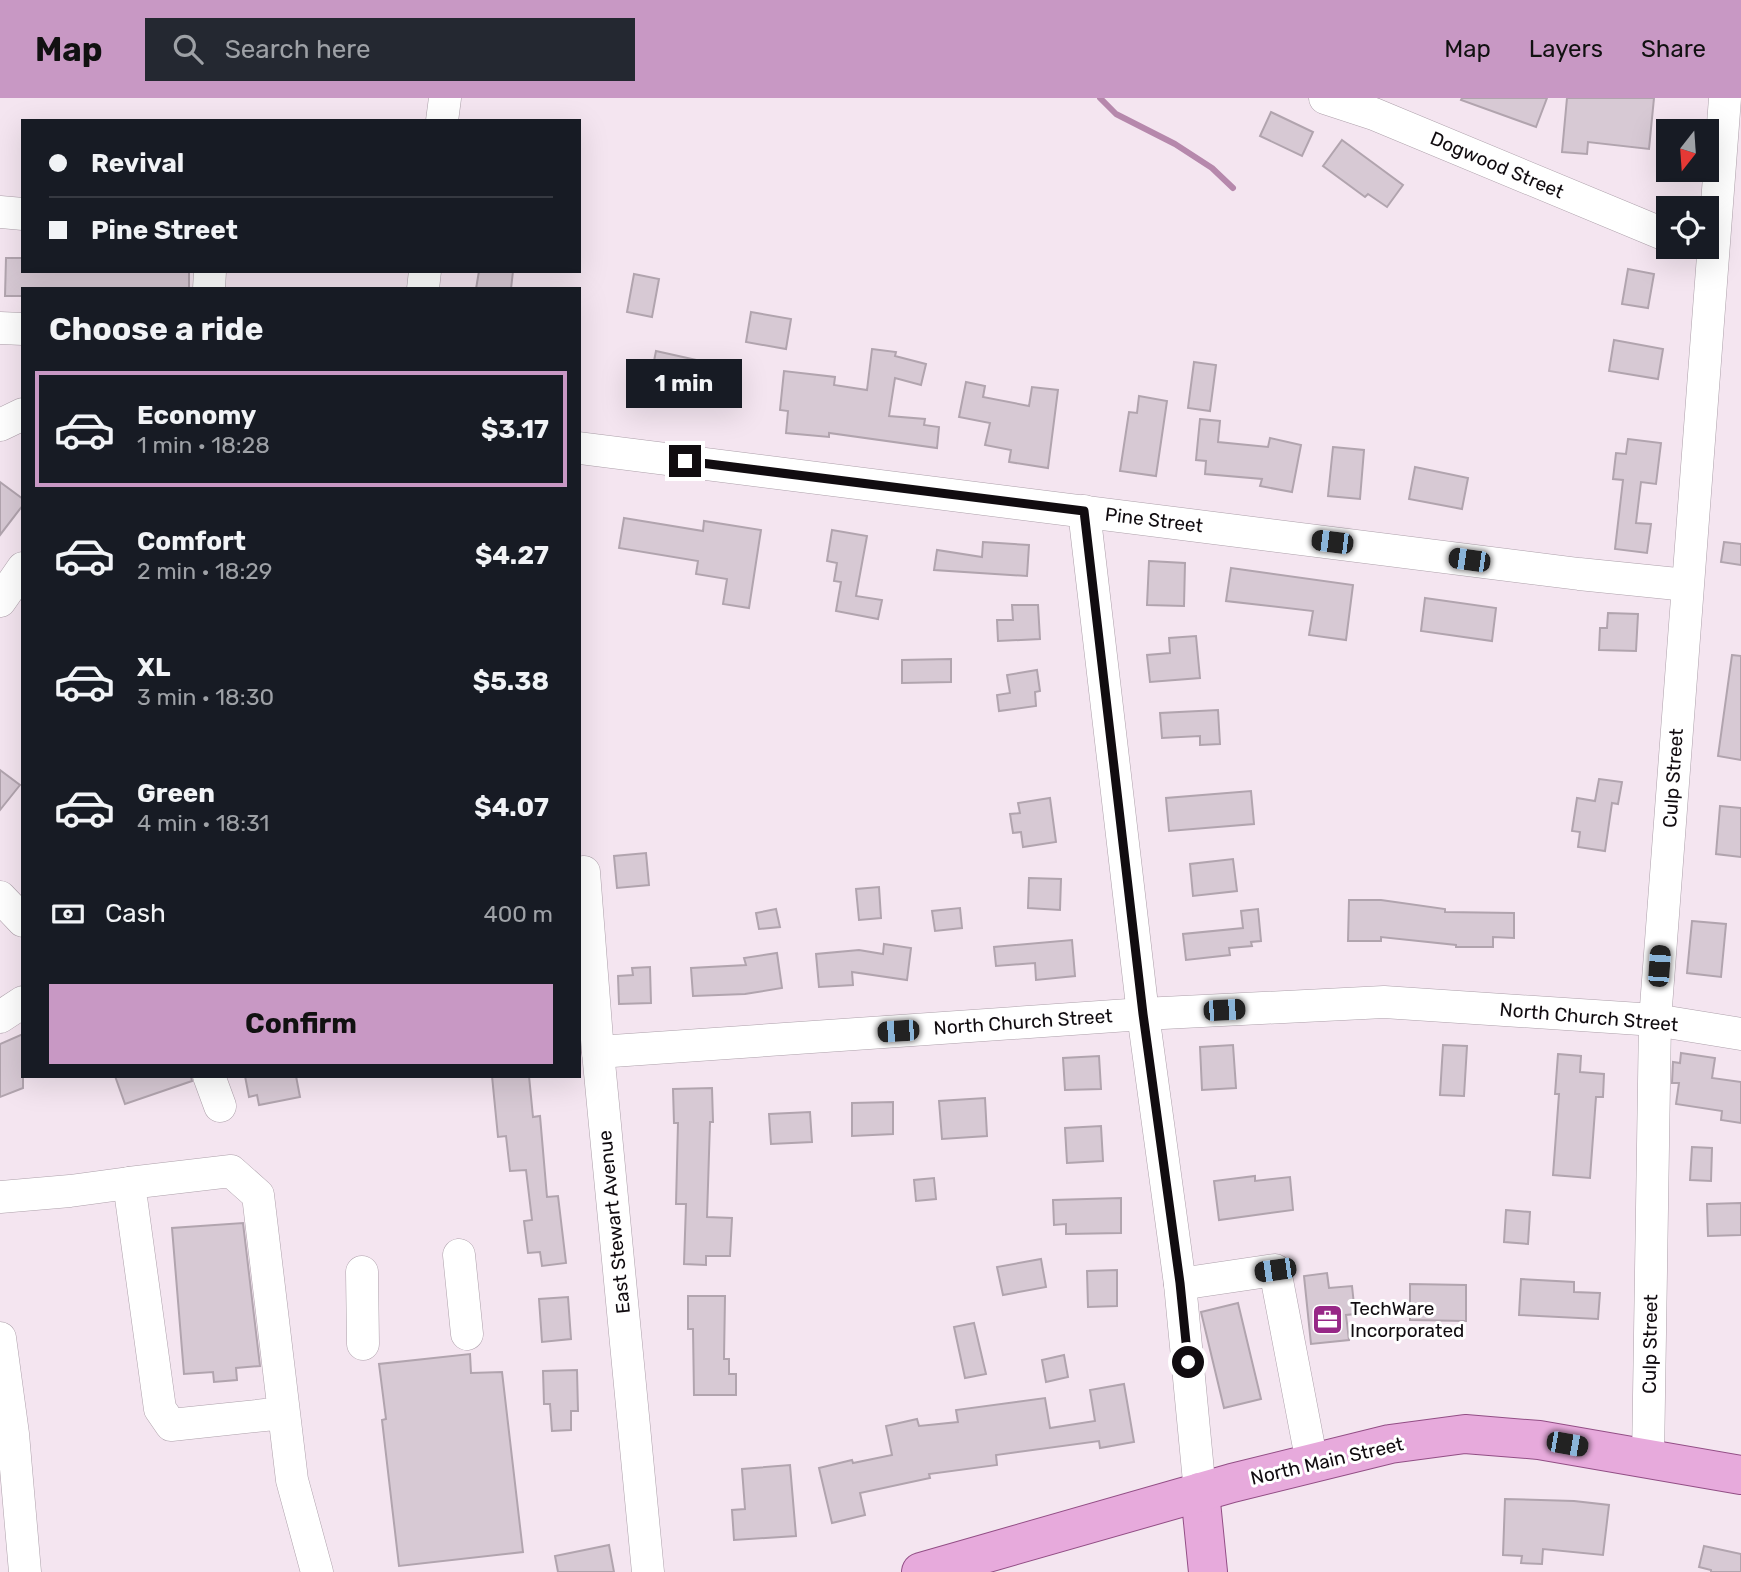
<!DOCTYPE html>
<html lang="en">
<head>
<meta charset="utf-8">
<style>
	body { margin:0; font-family:Rubik,sans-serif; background:#242831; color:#f1f3f6; height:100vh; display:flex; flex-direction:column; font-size:26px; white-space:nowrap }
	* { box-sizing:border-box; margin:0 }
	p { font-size:23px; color:#9ea1a6 }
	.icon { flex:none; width:38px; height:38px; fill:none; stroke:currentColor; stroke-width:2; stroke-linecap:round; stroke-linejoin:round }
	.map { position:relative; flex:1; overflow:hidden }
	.side { position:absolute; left:21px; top:189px; width:560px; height:791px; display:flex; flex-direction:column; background:#171b24; border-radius:0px; box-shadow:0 7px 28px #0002 }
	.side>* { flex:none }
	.hud { position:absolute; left:21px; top:21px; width:560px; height:154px; border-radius:0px; box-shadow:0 7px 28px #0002; display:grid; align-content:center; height:154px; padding:0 28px; background:#171b24 }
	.needle { width:46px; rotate:197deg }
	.buttons { position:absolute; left:1656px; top:21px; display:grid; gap:14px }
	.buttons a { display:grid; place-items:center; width:63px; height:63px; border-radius:0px; background:#171b24; box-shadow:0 7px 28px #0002; font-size:35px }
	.end { position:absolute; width:32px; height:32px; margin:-16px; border:9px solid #110c10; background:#fff; box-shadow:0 0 0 4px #fff }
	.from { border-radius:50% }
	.bubble { position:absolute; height:49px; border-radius:0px; background:#171b24; box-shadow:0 7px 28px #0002; font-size:23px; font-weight:700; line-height:49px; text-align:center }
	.car { position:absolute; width:21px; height:42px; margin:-21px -10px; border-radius:9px; box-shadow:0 0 5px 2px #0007; background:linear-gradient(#222 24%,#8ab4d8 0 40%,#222 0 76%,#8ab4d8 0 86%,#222 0) }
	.hud b { display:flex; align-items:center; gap:24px; height:66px; font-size:26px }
	.hud b+b { border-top:2px solid #363941 }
	.hud i { width:18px; height:18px; background:#f1f3f6 }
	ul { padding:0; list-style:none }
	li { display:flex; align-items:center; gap:21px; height:116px; margin:0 14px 10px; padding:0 14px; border:4px solid transparent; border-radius:0px }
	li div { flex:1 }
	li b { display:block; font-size:26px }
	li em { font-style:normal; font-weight:700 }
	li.selected { border-color:#c898c4 }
	li>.icon { width:63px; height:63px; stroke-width:1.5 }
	h2 { padding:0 28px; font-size:32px; line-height:84px }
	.pay { display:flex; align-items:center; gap:18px; height:77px; padding:0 28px; font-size:26px }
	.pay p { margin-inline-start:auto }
	.action { display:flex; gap:14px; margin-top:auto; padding:14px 28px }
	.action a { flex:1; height:80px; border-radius:0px; background:#c898c4; color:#111; font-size:28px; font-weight:700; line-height:80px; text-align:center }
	header { display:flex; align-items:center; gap:42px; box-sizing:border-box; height:98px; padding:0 35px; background:#c898c4; color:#111 }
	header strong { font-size:33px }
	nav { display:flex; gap:38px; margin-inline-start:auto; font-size:24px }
	.search { width:490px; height:63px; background:#242831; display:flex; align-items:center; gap:18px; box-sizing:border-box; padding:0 24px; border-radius:0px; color:#9ea1a6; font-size:26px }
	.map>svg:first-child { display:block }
</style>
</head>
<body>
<header>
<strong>Map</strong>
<div class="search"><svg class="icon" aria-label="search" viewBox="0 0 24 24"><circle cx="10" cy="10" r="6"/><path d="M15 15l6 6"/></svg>Search here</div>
<nav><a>Map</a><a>Layers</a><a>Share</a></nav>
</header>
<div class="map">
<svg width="1741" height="1474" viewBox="0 0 1741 1474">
	<rect width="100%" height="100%" fill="#f4e5f0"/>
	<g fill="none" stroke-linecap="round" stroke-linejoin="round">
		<polyline stroke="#b688ac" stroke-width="6" points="1100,0 1116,16 1175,46 1212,70 1233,90"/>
	</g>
	<g fill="#d7c9d4" stroke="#b1a4ae" stroke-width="2">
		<polygon points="1462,0 1547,0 1536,29 1461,2"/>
		<polygon points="1567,0 1654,0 1649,51 1588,44 1587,56 1562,54"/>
		<polygon points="1271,14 1313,34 1302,58 1260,38"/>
		<polygon points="1342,42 1403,87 1387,109 1368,96 1365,99 1323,68"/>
		<polygon points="6,160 23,160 23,173 189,173 189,191 23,191 23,198 5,198"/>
		<polygon points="1628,171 1654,176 1648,210 1622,206"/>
		<polygon points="479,173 513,173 511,191 476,191"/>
		<polygon points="634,176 659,181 652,219 627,214"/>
		<polygon points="751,214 791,221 786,251 746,244"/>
		<polygon points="1614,242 1663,251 1658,281 1609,273"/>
		<polygon points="872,251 896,254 895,258 926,266 921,287 895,280 889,318 925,321 924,327 939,329 937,350 829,335 829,339 786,335 788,313 780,312 784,273 835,279 834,287 867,292"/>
		<polygon points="656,253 728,269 722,298 710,295 708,304 669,296 671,287 650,283"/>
		<polygon points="1194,264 1216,267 1210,313 1188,310"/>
		<polygon points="966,284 985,288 983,299 1029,308 1032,289 1058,292 1048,370 1009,364 1011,352 985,347 990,325 959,319"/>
		<polygon points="1139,298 1167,303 1156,378 1120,373 1129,314 1137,315"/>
		<polygon points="1200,321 1220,323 1218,344 1268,349 1270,340 1301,347 1292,394 1260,388 1262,381 1205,376 1206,363 1196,362"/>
		<polygon points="1628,341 1661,345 1656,386 1641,384 1636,425 1651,426 1647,455 1615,451 1623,382 1613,381 1616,355 1626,356"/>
		<polygon points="1333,349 1364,352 1360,401 1328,398"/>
		<polygon points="1415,369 1468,380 1462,411 1409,401"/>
		<polygon points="0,384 23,401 23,407 0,437"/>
		<polygon points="624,420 703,433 704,423 761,432 749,510 723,506 727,481 696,476 698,463 619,450"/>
		<polygon points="832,432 867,438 856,498 882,502 878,521 836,513 841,484 834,483 837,465 827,463"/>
		<polygon points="983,444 1029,447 1027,478 934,472 937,452 982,459"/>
		<polygon points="1724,444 1741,446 1741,467 1721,464"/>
		<polygon points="1149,463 1185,465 1184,508 1147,507"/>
		<polygon points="1231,470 1353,487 1346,542 1309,537 1313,513 1226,503"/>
		<polygon points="1425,500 1496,510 1492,543 1421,533"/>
		<polygon points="1012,507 1038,507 1040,541 998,543 997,522 1013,522"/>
		<polygon points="1608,515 1638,516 1636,553 1599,552 1600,530 1607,530"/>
		<polygon points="1196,538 1200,580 1150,584 1147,557 1170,555 1169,540"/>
		<polygon points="1732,557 1741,558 1741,662 1718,658"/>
		<polygon points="951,561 951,584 902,585 902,562"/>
		<polygon points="1037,572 1040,593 1035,594 1036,608 999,613 997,597 1010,595 1007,577"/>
		<polygon points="1218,612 1220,646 1200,647 1200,638 1162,640 1160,615"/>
		<polygon points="0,672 20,687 0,712"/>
		<polygon points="1599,681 1622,684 1618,706 1612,705 1605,753 1578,749 1580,734 1572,733 1577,700 1595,703"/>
		<polygon points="1251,693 1254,726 1169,733 1166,700"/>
		<polygon points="1050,700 1056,744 1023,749 1021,734 1013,735 1010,716 1020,715 1018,705"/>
		<polygon points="1720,708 1741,710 1741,759 1716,756"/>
		<polygon points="646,755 649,787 617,790 614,758"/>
		<polygon points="1233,761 1237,793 1193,798 1190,766"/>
		<polygon points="1029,780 1061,781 1060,812 1028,810"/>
		<polygon points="879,789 881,820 859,822 856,791"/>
		<polygon points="1349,802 1381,802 1445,811 1445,814 1514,815 1514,840 1493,839 1493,849 1456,849 1456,847 1381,839 1381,843 1348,843"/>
		<polygon points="960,810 962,830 935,833 932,813"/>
		<polygon points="776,811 780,829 759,831 756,815"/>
		<polygon points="1258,811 1261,843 1251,844 1252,848 1229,850 1230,857 1186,862 1183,836 1243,830 1241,813"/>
		<polygon points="1692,823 1726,826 1721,879 1687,875"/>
		<polygon points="1072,842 1075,878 1036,882 1035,865 996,868 994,849"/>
		<polygon points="884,846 911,850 907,882 852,874 853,887 819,889 816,856 859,852 883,856"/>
		<polygon points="777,855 782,890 745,896 693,898 691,870 746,867 744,860"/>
		<polygon points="650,869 651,905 619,906 618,878 633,877 632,870"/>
		<polygon points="23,936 23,990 0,999 0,946"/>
		<polygon points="1233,947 1236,990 1202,992 1200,949"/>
		<polygon points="1443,947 1467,948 1464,998 1440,997"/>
		<polygon points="1681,955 1715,960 1712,980 1741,984 1741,1025 1721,1022 1722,1013 1676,1006 1679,985 1672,985 1673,964 1680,965"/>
		<polygon points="1558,956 1581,958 1580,974 1604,976 1603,999 1596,999 1590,1080 1553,1077 1559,996 1555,996"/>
		<polygon points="1099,958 1101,991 1065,992 1063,960"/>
		<polygon points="115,978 191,978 192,983 125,1006"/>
		<polygon points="245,978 296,978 300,999 259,1007 257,997 249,999"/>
		<polygon points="492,978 529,978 533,1019 540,1018 547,1099 558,1098 566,1165 542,1168 540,1154 528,1155 524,1123 532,1122 526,1072 510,1073 506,1038 498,1039"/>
		<polygon points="712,990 713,1024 710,1024 707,1119 732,1120 730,1158 706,1158 706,1167 684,1166 686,1106 676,1106 678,1025 674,1025 673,991"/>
		<polygon points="985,1000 987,1038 942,1041 939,1003"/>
		<polygon points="893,1004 893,1036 852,1038 852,1005"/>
		<polygon points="810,1014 812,1044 771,1046 769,1016"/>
		<polygon points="1101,1028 1103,1063 1067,1065 1065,1030"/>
		<polygon points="1692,1049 1712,1050 1711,1083 1690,1082"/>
		<polygon points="1255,1078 1255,1083 1290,1079 1293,1112 1219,1122 1214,1083"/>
		<polygon points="934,1080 936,1101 916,1103 914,1082"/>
		<polygon points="1121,1100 1121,1135 1066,1136 1066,1126 1054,1127 1053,1102"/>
		<polygon points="1741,1105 1741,1137 1708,1138 1707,1106"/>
		<polygon points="1506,1112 1530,1114 1528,1146 1504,1144"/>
		<polygon points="243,1125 260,1268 236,1270 237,1282 214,1284 213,1274 184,1276 172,1130"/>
		<polygon points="1041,1161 1046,1189 1003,1197 997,1169"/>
		<polygon points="1117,1172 1117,1208 1088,1209 1087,1173"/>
		<polygon points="1327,1175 1329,1190 1352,1188 1355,1216 1346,1217 1349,1242 1311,1246 1304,1178"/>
		<polygon points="1521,1181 1574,1184 1574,1194 1600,1195 1598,1221 1519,1217"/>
		<polygon points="1410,1186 1466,1187 1466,1223 1410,1222"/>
		<polygon points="688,1198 725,1198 724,1261 729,1261 729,1276 736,1276 736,1297 694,1297 693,1231 688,1231"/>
		<polygon points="568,1199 571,1241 542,1244 539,1201"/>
		<polygon points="1238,1205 1261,1301 1224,1310 1201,1214"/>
		<polygon points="974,1225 986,1276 965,1280 954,1229"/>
		<polygon points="470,1256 471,1275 502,1274 523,1454 399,1468 382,1322 386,1321 379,1266"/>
		<polygon points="1064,1257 1068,1279 1046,1284 1042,1262"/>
		<polygon points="577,1272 578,1313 571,1313 571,1332 552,1333 550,1306 544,1306 543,1273"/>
		<polygon points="1124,1286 1134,1344 1100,1350 1099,1343 996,1357 997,1367 929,1376 930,1380 860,1395 865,1417 832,1425 819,1370 852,1362 853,1365 892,1357 886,1328 917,1321 919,1328 958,1324 956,1312 1045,1300 1050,1330 1095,1323 1090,1292"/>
		<polygon points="790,1367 796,1438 734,1442 732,1412 745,1411 742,1371"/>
		<polygon points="1505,1401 1574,1403 1609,1407 1603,1457 1543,1451 1542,1466 1521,1465 1522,1458 1503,1457"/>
		<polygon points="609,1447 614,1474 558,1474 555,1458"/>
		<polygon points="1704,1448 1741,1456 1741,1474 1711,1474 1711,1472 1699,1469"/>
	</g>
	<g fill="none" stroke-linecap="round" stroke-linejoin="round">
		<defs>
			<g id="minor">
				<polyline points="1325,0 1374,16 1668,138"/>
				<polyline points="442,23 445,0"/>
				<polyline points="0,114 23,116"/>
				<polyline points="209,191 210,173"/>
				<polyline points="423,191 425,173"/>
				<polyline points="0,230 23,231"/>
				<polyline points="0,327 23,316"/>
				<polyline points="579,350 1579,476 1687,487"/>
				<polyline points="1084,413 1143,916 1180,1186 1200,1394"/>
				<polyline points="0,503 23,470"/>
				<polyline points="584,774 598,954 648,1474"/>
				<polyline points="0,799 23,823"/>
				<polyline points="0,919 23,904"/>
				<polyline points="598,954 1143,916 1384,904 1655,922 1741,936"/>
				<polyline points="209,978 220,1008"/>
				<polyline points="0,1099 70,1093 129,1085"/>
				<polyline points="459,1157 467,1236"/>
				<polyline points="362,1174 363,1246"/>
				<polyline points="1180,1186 1275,1172 1312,1365"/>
				<polyline points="0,1240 13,1336 25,1474"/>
				<polyline points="284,1315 171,1327 160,1311 129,1085 231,1073 258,1097 292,1382 317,1474"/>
				<polyline points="1648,1361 1655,922 1725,0"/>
			</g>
			<g id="major">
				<polyline points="1200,1394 1208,1474"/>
				<polyline points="921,1474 1232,1385 1390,1346 1465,1336 1539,1342 1741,1377"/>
			</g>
		</defs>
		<use href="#minor" stroke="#ada0aa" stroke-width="33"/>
		<use href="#major" stroke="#924e85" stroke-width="40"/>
		<use href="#minor" stroke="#fff" stroke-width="32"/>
		<use href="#major" stroke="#e7aadc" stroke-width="38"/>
	</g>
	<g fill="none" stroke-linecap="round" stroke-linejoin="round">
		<polyline stroke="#110c10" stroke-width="9" points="685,363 1084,413 1143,916 1180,1185 1188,1264"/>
	</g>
	<defs>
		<symbol id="office-square" viewBox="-11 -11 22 22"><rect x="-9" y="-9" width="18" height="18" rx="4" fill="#972887" stroke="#fff"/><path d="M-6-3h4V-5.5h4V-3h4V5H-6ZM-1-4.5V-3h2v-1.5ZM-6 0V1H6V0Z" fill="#fff"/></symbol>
	</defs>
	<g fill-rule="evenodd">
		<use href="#office-square" x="1310" y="1204" width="35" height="35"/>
	</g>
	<g text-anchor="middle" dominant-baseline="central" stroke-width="6" stroke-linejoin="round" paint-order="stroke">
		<g font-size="19" fill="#110c10" stroke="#fff">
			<text transform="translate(1497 67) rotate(23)">Dogwood Street</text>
			<text transform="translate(1154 422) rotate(7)">Pine Street</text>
			<text transform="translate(1673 680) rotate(-86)">Culp Street</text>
			<text transform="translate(1589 919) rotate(5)">North Church Street</text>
			<text transform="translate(1023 924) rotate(-4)">North Church Street</text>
			<text transform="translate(614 1124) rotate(-96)">East Stewart Avenue</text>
			<text transform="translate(1650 1246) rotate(-89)">Culp Street</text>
			<text transform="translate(1327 1363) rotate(-13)">North Main Street</text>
		</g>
		<g font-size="19" fill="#110c10" stroke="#fff" text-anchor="start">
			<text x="1350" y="1210">TechWare<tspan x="1350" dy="22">Incorporated</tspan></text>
		</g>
	</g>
</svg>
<div class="buttons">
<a><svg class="needle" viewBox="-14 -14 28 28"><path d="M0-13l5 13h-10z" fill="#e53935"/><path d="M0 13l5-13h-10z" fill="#9ea1a6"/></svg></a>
<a><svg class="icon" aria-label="locate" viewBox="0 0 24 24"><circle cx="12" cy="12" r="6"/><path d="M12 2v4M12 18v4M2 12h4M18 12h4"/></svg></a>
</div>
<i class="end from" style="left:1188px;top:1264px"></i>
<i class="end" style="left:685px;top:363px"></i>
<div class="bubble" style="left:626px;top:261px;width:116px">1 min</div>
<i class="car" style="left:1332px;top:444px;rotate:277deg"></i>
<i class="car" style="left:1469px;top:462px;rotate:278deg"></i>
<i class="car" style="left:1659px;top:868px;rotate:4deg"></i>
<i class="car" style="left:1224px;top:912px;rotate:87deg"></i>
<i class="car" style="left:898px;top:933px;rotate:266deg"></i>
<i class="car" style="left:1275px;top:1172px;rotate:262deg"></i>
<i class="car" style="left:1567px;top:1346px;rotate:100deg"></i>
<div class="hud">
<b><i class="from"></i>Revival</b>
<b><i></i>Pine Street</b>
</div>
<section class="side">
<h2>Choose a ride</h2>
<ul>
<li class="selected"><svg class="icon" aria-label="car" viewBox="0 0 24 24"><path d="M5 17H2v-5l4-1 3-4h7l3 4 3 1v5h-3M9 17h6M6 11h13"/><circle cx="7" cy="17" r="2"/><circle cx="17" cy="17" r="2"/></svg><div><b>Economy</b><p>1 min · 18:28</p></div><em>$3.17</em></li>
<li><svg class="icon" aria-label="car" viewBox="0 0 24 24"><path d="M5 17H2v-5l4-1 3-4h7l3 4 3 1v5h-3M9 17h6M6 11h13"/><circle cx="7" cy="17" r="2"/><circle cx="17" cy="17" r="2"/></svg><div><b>Comfort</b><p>2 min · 18:29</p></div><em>$4.27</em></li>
<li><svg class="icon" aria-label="car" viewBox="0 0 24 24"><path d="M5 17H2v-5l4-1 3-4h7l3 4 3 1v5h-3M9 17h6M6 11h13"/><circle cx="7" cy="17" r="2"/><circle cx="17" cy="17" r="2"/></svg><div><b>XL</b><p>3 min · 18:30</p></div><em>$5.38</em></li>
<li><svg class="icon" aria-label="car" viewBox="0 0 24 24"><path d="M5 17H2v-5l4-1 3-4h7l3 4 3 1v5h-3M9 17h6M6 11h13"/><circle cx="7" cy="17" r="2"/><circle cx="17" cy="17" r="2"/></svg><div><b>Green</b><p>4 min · 18:31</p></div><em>$4.07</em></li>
</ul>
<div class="pay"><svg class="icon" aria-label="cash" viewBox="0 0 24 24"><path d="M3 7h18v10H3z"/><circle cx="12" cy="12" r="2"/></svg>Cash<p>400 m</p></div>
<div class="action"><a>Confirm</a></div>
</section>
</div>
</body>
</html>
